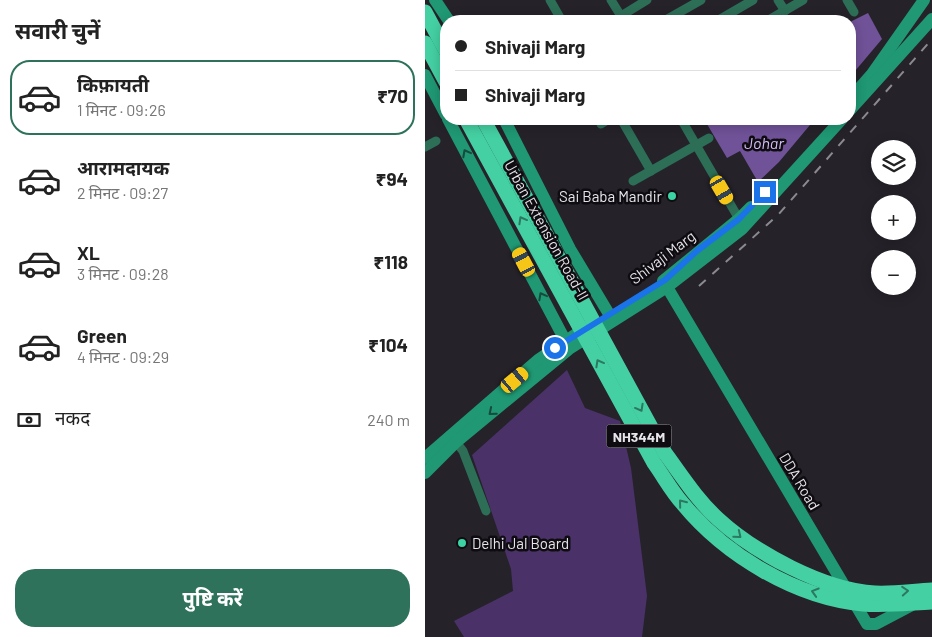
<!DOCTYPE html>
<html lang="hi">
<head>
<meta charset="utf-8">
<style>
	body { margin:0; font-family:Barlow,"Noto Sans Devanagari",sans-serif; background:#f2f2f2; color:#222; height:100vh; display:flex; flex-direction:column; font-size:19px; white-space:nowrap }
	* { box-sizing:border-box; margin:0 }
	p { font-size:16px; color:#767676 }
	.icon { flex:none; width:28px; height:28px; fill:none; stroke:currentColor; stroke-width:2; stroke-linecap:round; stroke-linejoin:round }
	.map { position:relative; flex:1; overflow:hidden }
	.side { display:flex; flex-direction:column; background:#fff; width:425px }
	.side>* { flex:none }
	.banner { position:absolute; left:15px; top:15px; width:416px; height:110px; border-radius:20px; box-shadow:0 2px 12px #0003; display:grid; align-content:center; height:110px; padding:0 15px; background:#fff }
	.buttons { position:absolute; left:446px; top:140px; display:grid; gap:10px }
	.buttons a { display:grid; place-items:center; width:45px; height:45px; border-radius:50%; background:#fff; box-shadow:0 2px 12px #0003; font-size:25px }
	.end { position:absolute; width:22px; height:22px; margin:-11px; border:6px solid #1a73e8; background:#fff; box-shadow:0 0 0 2px #fff }
	.from { border-radius:50% }
	.car { position:absolute; width:15px; height:30px; margin:-15px -8px; border-radius:6px; box-shadow:0 0 4px 1px #0007; background:linear-gradient(#f5c518 24%,#345 0 40%,#f5c518 0 76%,#345 0 86%,#f5c518 0) }
	.banner b { display:flex; align-items:center; gap:18px; height:48px; font-size:19px }
	.banner b+b { border-top:1px solid #e0e0e0 }
	.banner i { width:12px; height:12px; background:#222 }
	ul { padding:0; list-style:none }
	li { display:flex; align-items:center; gap:15px; height:75px; margin:0 10px 8px; padding:0 5px; border:2px solid transparent; border-radius:20px }
	li div { flex:1 }
	li b { display:block; font-size:19px }
	li em { font-style:normal; font-weight:700 }
	li.active { border-color:#2e725c }
	li>.icon { width:45px; height:45px; stroke-width:1.5 }
	h2 { padding:0 15px; font-size:22px; line-height:60px }
	.pay { display:flex; align-items:center; gap:12px; height:55px; padding:0 15px; font-size:19px }
	.pay p { margin-inline-start:auto }
	.primary-button { display:flex; gap:10px; margin-top:auto; padding:10px 15px }
	.primary-button a { flex:1; height:58px; border-radius:20px; background:#2e725c; color:#fff; font-size:20px; font-weight:700; line-height:58px; text-align:center }
	main { display:flex; flex:1; min-height:0 }
	.map>svg:first-child { display:block }
</style>
</head>
<body>
<main>
<section class="side">
<h2>सवारी चुनें</h2>
<ul>
<li class="active"><svg class="icon" aria-label="car" viewBox="0 0 24 24"><path d="M5 17H2v-5l4-1 3-4h7l3 4 3 1v5h-3M9 17h6M6 11h13"/><circle cx="7" cy="17" r="2"/><circle cx="17" cy="17" r="2"/></svg><div><b>किफ़ायती</b><p>1 मिनट · 09:26</p></div><em>₹70</em></li>
<li><svg class="icon" aria-label="car" viewBox="0 0 24 24"><path d="M5 17H2v-5l4-1 3-4h7l3 4 3 1v5h-3M9 17h6M6 11h13"/><circle cx="7" cy="17" r="2"/><circle cx="17" cy="17" r="2"/></svg><div><b>आरामदायक</b><p>2 मिनट · 09:27</p></div><em>₹94</em></li>
<li><svg class="icon" aria-label="car" viewBox="0 0 24 24"><path d="M5 17H2v-5l4-1 3-4h7l3 4 3 1v5h-3M9 17h6M6 11h13"/><circle cx="7" cy="17" r="2"/><circle cx="17" cy="17" r="2"/></svg><div><b>XL</b><p>3 मिनट · 09:28</p></div><em>₹118</em></li>
<li><svg class="icon" aria-label="car" viewBox="0 0 24 24"><path d="M5 17H2v-5l4-1 3-4h7l3 4 3 1v5h-3M9 17h6M6 11h13"/><circle cx="7" cy="17" r="2"/><circle cx="17" cy="17" r="2"/></svg><div><b>Green</b><p>4 मिनट · 09:29</p></div><em>₹104</em></li>
</ul>
<div class="pay"><svg class="icon" aria-label="cash" viewBox="0 0 24 24"><path d="M3 7h18v10H3z"/><circle cx="12" cy="12" r="2"/></svg>नकद<p>240 m</p></div>
<div class="primary-button"><a>पुष्टि करें</a></div>
</section>
<div class="map">
<svg width="507" height="637" viewBox="0 0 507 637">
	<rect width="100%" height="100%" fill="#25222a"/>
	<polygon fill="#4a3268" points="142,370 160,408 195,421 206,468 222,596 217,637 39,637 29,621 88,591 86,569 47,455"/>
	<g fill="#705298">
		<polygon points="443,13 457,39 425,77 425,22"/>
		<polygon points="279,119 390,119 354,162 333,182 315,151 302,158"/>
	</g>
	<g fill="none" stroke-linecap="round" stroke-linejoin="round">
		<g stroke="#2d6e57" stroke-width="9">
			<polyline points="125,0 137,21"/>
			<polyline points="186,0 199,21"/>
			<polyline points="353,0 360,11"/>
			<polyline points="422,0 429,12"/>
			<polyline points="196,16 222,0"/>
			<polyline points="239,21 276,0"/>
			<polyline points="292,21 328,0"/>
			<polyline points="342,21 378,0"/>
			<polyline points="196,119 226,171"/>
			<polyline points="256,119 314,219"/>
			<polyline points="176,124 184,119"/>
			<polyline points="0,147 11,141"/>
			<polyline points="208,181 284,138"/>
			<polyline points="31,442 38,451 61,511"/>
		</g>
		<g stroke="#1f9873" stroke-width="12">
			<polyline points="10,0 24,21"/>
			<polyline points="0,75 21,115"/>
			<polyline points="425,99 447,74 499,0"/>
			<polyline points="425,110 507,19"/>
			<polyline points="23,119 140,340"/>
			<polyline points="79,119 145,249 184,314"/>
			<polyline points="238,281 314,219 326,207"/>
			<polyline points="242,287 442,624 451,624 489,604"/>
			<polyline points="0,458 113,360 163,326"/>
			<polyline points="0,473 31,442 144,349 242,287 317,229 417,119"/>
		</g>
		<g stroke="#44d0a2" stroke-width="15">
			<polyline points="0,12 21,51"/>
			<polyline points="0,43 21,82"/>
		</g>
		<polyline stroke="#8c8a91" stroke-width="2" stroke-dasharray="9 9" stroke-linecap="butt" points="274,286 353,215 507,39"/>
		<g stroke="#44d0a2" stroke-width="15">
			<path d="M41,119L229,463C239,477 247,492 258,504C300,555 371,598 438,604C460,606 485,603 507,602"/>
			<path d="M58,119L240,453C257,476 272,500 293,519C330,553 399,590 450,593C468,594 488,591 507,590"/>
		</g>
	</g>
	<defs><path id="oneway-chevron" d="M-2-3.5L2.5 0L-2 3.5" fill="none" stroke-width="1.6" stroke-linecap="round" stroke-linejoin="round" transform="scale(1.25)"/></defs>
	<g stroke="#164b3d">
		<use href="#oneway-chevron" transform="translate(41 153) rotate(-118)"/>
		<use href="#oneway-chevron" transform="translate(117 296) rotate(-118)"/>
		<use href="#oneway-chevron" transform="translate(67 412) rotate(140)"/>
	</g>
	<g stroke="#2c7860">
		<use href="#oneway-chevron" transform="translate(97 220) rotate(-119)"/>
		<use href="#oneway-chevron" transform="translate(174 363) rotate(-119)"/>
		<use href="#oneway-chevron" transform="translate(215 408) rotate(61)"/>
		<use href="#oneway-chevron" transform="translate(257 503) rotate(-129)"/>
		<use href="#oneway-chevron" transform="translate(313 535) rotate(39)"/>
		<use href="#oneway-chevron" transform="translate(480 591) rotate(-4)"/>
		<use href="#oneway-chevron" transform="translate(390 592) rotate(-163)"/>
	</g>
	<g fill="none" stroke-linecap="round" stroke-linejoin="round">
		<polyline stroke="#1a73e8" stroke-width="6" points="130,348 240,280 273,250 314,219 340,192"/>
	</g>
	<g fill="#3cd4a4" stroke="#0e0c10" stroke-width="2">
		<circle cx="247" cy="196" r="5"/>
		<circle cx="37" cy="543" r="5"/>
	</g>
	<g text-anchor="middle" dominant-baseline="central" stroke-width="5" stroke-linejoin="round" paint-order="stroke">
		<rect fill="#0e0c10" stroke="#a6a4a9" stroke-width="1" x="181.5" y="424.5" width="65" height="23" rx="4"/>
		<g font-size="14" font-weight="bold" fill="#e7e5eb">
			<text x="214" y="436">NH344M</text>
		</g>
		<g font-size="15" fill="#e7e5eb" stroke="#0e0c10" text-anchor="end">
			<text x="237" y="196">Sai Baba Mandir</text>
			<text x="47" y="543" text-anchor="start">Delhi Jal Board</text>
		</g>
		<g font-size="15" fill="#e7e5eb" stroke="#0e0c10">
			<text transform="translate(122 230) rotate(61)">Urban Extension Road-II</text>
			<text transform="translate(237 257) rotate(-37)">Shivaji Marg</text>
			<text transform="translate(375 481) rotate(59)">DDA Road</text>
		</g>
		<g font-size="16" font-style="italic" fill="#d5bef9" stroke="#0e0c10">
			<text x="339" y="142">Johar</text>
		</g>
	</g>
</svg>
<div class="buttons">
<a><svg class="icon" aria-label="layers" viewBox="0 0 24 24"><path d="M12 4l9 5-9 5-9-5zM3 14l9 5 9-5"/></svg></a>
<a>+</a>
<a>−</a>
</div>
<i class="end from" style="left:130px;top:348px"></i>
<i class="end" style="left:340px;top:192px"></i>
<i class="car" style="left:297px;top:190px;rotate:150deg"></i>
<i class="car" style="left:99px;top:262px;rotate:332deg"></i>
<i class="car" style="left:90px;top:380px;rotate:50deg"></i>
<div class="banner">
<b><i class="from"></i>Shivaji Marg</b>
<b><i></i>Shivaji Marg</b>
</div>
</div>
</main>
</body>
</html>
